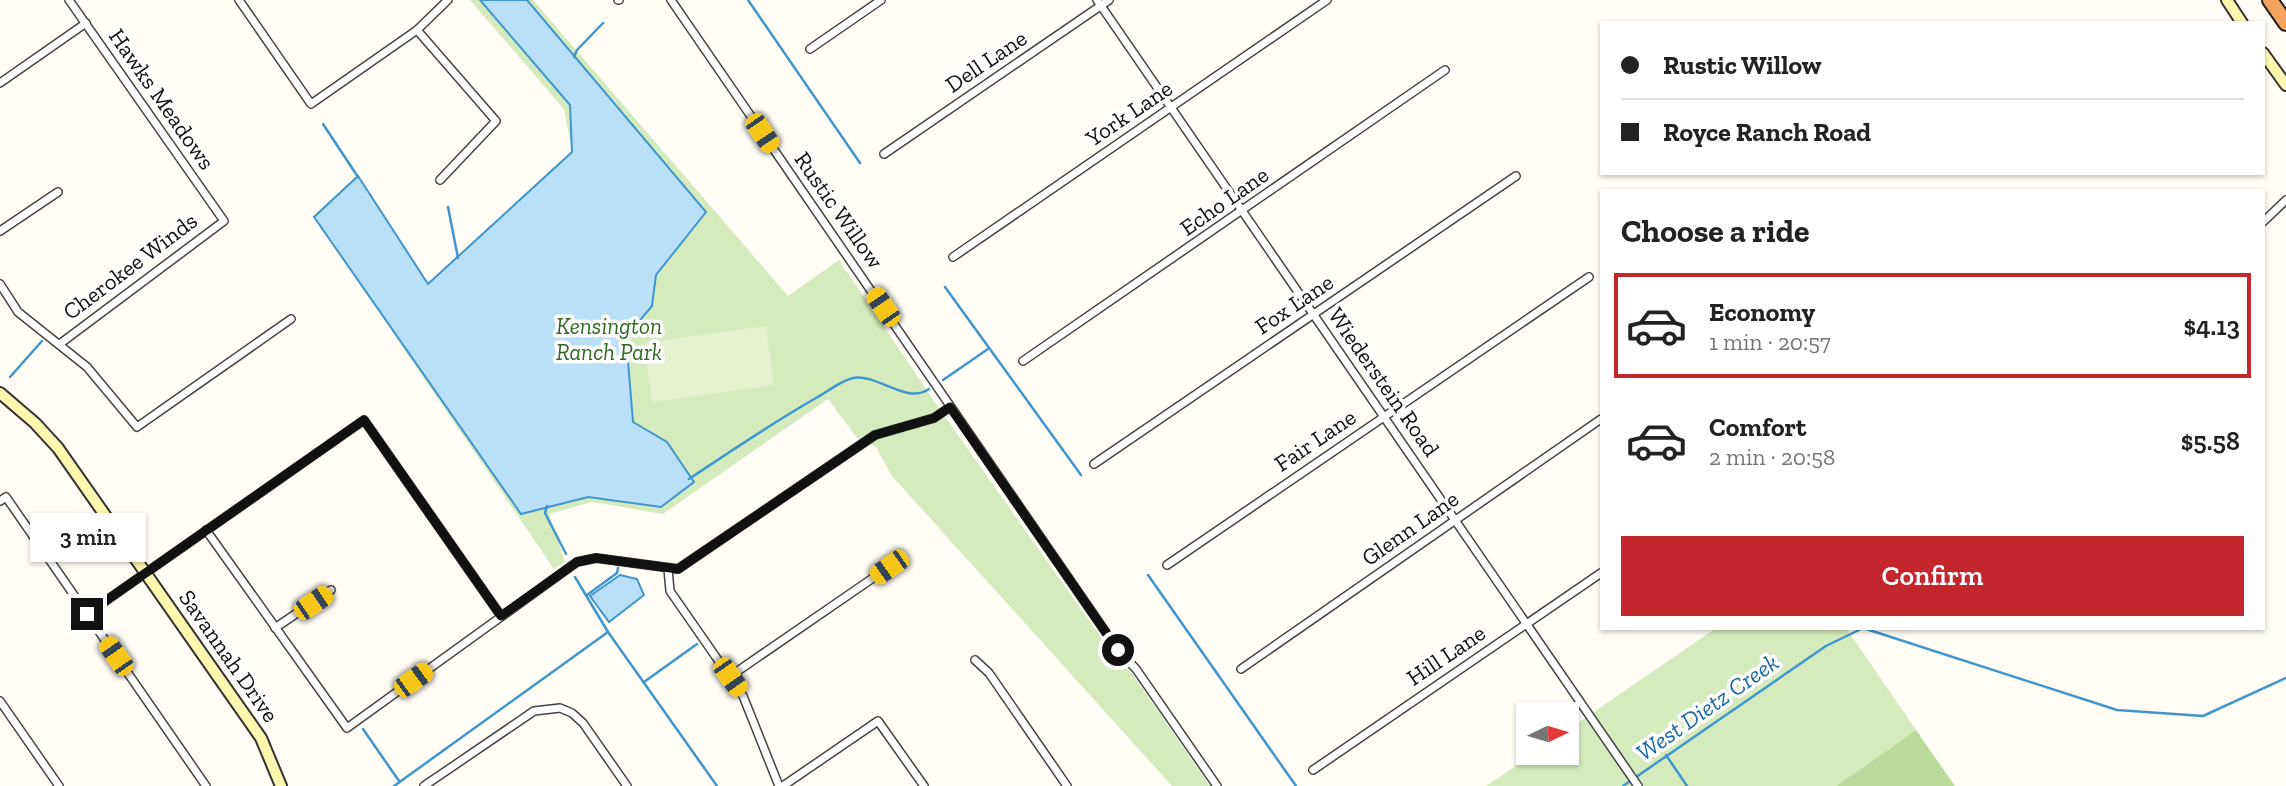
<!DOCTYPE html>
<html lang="en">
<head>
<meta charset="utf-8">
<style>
	body { margin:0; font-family:"Zilla Slab",serif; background:#f2f2f2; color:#222; height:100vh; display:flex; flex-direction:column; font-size:26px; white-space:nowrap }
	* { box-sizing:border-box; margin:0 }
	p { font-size:23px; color:#767676 }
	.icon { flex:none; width:38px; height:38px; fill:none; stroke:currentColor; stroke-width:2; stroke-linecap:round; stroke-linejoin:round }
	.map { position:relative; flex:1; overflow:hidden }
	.sheet { position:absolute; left:1600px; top:189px; width:665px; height:441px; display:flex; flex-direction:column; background:#fff; border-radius:0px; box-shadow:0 2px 5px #0004 }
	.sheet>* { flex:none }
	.hud { position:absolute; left:1600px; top:21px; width:665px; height:154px; border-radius:0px; box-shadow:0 2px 5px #0004; display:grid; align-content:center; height:154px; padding:0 21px; background:#fff }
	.needle { width:46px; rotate:85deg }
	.buttons { position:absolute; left:1516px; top:702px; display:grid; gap:14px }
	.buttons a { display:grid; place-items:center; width:63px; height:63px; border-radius:0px; background:#fff; box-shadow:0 2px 5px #0004; font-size:35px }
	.end { position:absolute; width:32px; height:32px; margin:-16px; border:9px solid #111; background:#fff; box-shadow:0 0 0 4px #fff }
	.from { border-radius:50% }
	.bubble { position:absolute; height:49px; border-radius:0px; background:#fff; box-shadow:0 2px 5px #0004; font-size:23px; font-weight:600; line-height:49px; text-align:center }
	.car { position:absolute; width:21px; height:42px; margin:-21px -10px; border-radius:9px; box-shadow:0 0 5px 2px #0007; background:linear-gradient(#f5c518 24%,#345 0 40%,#f5c518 0 76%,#345 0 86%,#f5c518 0) }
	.hud b { display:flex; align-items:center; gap:24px; height:66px; font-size:26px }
	.hud b+b { border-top:2px solid #e0e0e0 }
	.hud i { width:18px; height:18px; background:#222 }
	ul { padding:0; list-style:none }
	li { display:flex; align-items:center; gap:21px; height:105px; margin:0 14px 10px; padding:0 7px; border:4px solid transparent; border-radius:0px }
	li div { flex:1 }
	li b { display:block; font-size:26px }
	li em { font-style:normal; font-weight:600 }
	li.current { border-color:#c4262e }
	li>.icon { width:63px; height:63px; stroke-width:1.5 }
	h2 { padding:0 21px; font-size:32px; line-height:84px }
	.action { display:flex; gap:14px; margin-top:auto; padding:14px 21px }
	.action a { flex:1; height:80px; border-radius:0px; background:#c4262e; color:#fff; font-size:28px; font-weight:600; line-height:80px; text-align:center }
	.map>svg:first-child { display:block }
</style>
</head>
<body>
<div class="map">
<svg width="2286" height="786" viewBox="0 0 2286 786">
	<rect width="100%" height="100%" fill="#fffdf5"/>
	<g fill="#d5ebbd">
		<polygon points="470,0 533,0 788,296 839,260 936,404 1112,653 1134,676 1209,785 1216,786 1172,786 892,476 876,447 857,438 828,399 663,514 592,502 549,514 565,562 554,569 314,217 358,176 428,284 572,152 564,109"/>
		<polygon points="1716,628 1846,628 1916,730 1836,786 1486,786 1535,753 1566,752 1566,731"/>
	</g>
	<polygon fill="#b9dc9c" points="1916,730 1955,786 1836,786"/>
	<polygon fill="#e6f2cf" points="766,326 774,385 652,402 644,343"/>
	<g fill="#b9e0f7" stroke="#3f96cf" stroke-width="2">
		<polygon points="480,0 527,0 706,212 656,275 652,306 626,337 633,422 667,442 694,482 661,507 588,497 521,514 314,217 358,176 428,284 572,152 570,105"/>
		<polygon points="620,575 637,579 644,595 609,622 590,596"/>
	</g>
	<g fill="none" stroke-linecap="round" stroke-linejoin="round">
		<g stroke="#3f96cf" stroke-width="2.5">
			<polyline points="748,0 860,163"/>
			<polyline points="574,57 577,50 603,23"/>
			<polyline points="323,124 358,177"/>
			<polyline points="448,207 458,258"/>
			<polyline points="945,287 1081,475"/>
			<polyline points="10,377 42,341"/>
			<polyline points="943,380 988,349"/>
			<path d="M689,479C731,451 772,423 816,398C827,392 840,381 853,378C877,373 906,405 929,389"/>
			<polyline points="547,506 545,513 566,554"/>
			<polyline points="1148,575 1296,786"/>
			<polyline points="587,595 617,573 618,568"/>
			<polyline points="608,632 717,786"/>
			<polyline points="644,682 697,644"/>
			<polyline points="363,729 399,781"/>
			<polyline points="1666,755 1687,786"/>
			<polyline points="394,786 608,632 575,577"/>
			<polyline points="1623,786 1826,646 1863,628 2117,710 2203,716 2286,678"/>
		</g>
		<defs>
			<g id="street">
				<polyline points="239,0 311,104 417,30 448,0"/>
				<polyline points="618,0 619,0"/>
				<polyline points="671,0 1118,650 1136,669 1217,786"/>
				<polyline points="1097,0 1638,786"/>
				<polyline points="417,30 496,121 440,180"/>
				<polyline points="810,49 881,0"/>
				<polyline points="0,83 86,23"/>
				<polyline points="884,154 1109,0"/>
				<polyline points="2263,222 2286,200"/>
				<polyline points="0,231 58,192"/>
				<polyline points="953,257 1327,0"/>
				<polyline points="0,284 18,312 87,367 137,427 291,319"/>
				<polyline points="61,343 224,221 69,0"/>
				<polyline points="1023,361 1445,70"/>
				<polyline points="1094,464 1516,176"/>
				<polyline points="0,501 6,497 206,786"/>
				<polyline points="206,530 347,728 577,562 596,558 678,569 875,435 934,418 950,407"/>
				<polyline points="1167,565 1589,277"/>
				<polyline points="668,569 670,591 743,696 779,786"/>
				<polyline points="87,614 364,420 501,616"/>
				<polyline points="275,628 331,590"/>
				<polyline points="975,660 989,673 1067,786"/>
				<polyline points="1241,669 1601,419"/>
				<polyline points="729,677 889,567"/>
				<polyline points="0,701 59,786"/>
				<polyline points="1313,770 1601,573"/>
				<polyline points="424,786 534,711 560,708 572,713 583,723 627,786"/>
				<polyline points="783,786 878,721 924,786"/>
			</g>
			<g id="secondary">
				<polyline points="2227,0 2242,23"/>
				<polyline points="2263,53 2286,85"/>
				<polyline points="0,393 35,423 58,448 261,738 281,786"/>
			</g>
			<polyline id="highway" points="2270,0 2286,23"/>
		</defs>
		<use href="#street" stroke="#444" stroke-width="10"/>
		<use href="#secondary" stroke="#333" stroke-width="14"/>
		<use href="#highway" stroke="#222" stroke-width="18"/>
		<use href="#street" stroke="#fff" stroke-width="7"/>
		<use href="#secondary" stroke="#fff6b0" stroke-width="10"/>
		<use href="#highway" stroke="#f5a25d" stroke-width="14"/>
	</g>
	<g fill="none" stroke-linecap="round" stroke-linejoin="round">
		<polyline stroke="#111" stroke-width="9" points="87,614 364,420 501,616 577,562 596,558 678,569 875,435 934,418 950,407 1118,650"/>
	</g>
	<g text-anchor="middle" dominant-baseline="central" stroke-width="7" stroke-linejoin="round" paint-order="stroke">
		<g font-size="23" fill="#111" stroke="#fff">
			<text transform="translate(986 61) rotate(-34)">Dell Lane</text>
			<text transform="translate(162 99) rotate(55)">Hawks Meadows</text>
			<text transform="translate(1129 113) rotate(-34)">York Lane</text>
			<text transform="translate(1224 201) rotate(-35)">Echo Lane</text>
			<text transform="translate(839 210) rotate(55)">Rustic Willow</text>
			<text transform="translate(130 266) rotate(-37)">Cherokee Winds</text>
			<text transform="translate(1294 304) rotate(-34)">Fox Lane</text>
			<text transform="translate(1384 382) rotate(55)">Wiederstein Road</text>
			<text transform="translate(1315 440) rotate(-34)">Fair Lane</text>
			<text transform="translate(1410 528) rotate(-35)">Glenn Lane</text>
			<text transform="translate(1446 655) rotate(-34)">Hill Lane</text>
			<text transform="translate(229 656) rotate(55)">Savannah Drive</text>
		</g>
		<g font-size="23" font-style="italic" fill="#2f6b1f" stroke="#fff">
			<text x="609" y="326">Kensington<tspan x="609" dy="26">Ranch Park</tspan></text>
		</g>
		<g font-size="24" font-style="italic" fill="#1768a6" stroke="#fff">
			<text transform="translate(1707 707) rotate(-35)">West Dietz Creek</text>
		</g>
	</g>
</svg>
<div class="buttons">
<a><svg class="needle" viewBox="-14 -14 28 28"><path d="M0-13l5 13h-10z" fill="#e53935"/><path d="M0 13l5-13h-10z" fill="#767676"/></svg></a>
</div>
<i class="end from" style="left:1118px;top:650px"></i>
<i class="end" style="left:87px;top:614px"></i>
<div class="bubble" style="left:30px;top:513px;width:116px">3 min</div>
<i class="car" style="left:762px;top:133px;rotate:146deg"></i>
<i class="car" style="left:883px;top:307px;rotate:326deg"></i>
<i class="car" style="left:889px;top:567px;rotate:235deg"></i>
<i class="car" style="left:313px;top:603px;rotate:56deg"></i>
<i class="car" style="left:116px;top:656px;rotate:325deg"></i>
<i class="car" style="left:730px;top:677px;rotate:145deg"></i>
<i class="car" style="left:413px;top:680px;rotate:54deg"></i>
<div class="hud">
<b><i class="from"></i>Rustic Willow</b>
<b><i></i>Royce Ranch Road</b>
</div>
<section class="sheet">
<h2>Choose a ride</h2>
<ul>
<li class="current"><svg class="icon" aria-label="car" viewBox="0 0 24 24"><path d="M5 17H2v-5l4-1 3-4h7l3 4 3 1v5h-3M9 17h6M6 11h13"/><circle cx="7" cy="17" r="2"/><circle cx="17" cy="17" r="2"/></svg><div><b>Economy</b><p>1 min · 20:57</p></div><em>$4.13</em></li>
<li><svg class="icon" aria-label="car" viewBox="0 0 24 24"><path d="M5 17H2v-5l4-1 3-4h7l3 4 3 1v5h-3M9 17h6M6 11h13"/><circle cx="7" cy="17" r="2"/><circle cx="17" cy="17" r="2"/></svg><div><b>Comfort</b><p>2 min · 20:58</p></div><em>$5.58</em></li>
</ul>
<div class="action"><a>Confirm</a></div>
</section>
</div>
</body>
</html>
